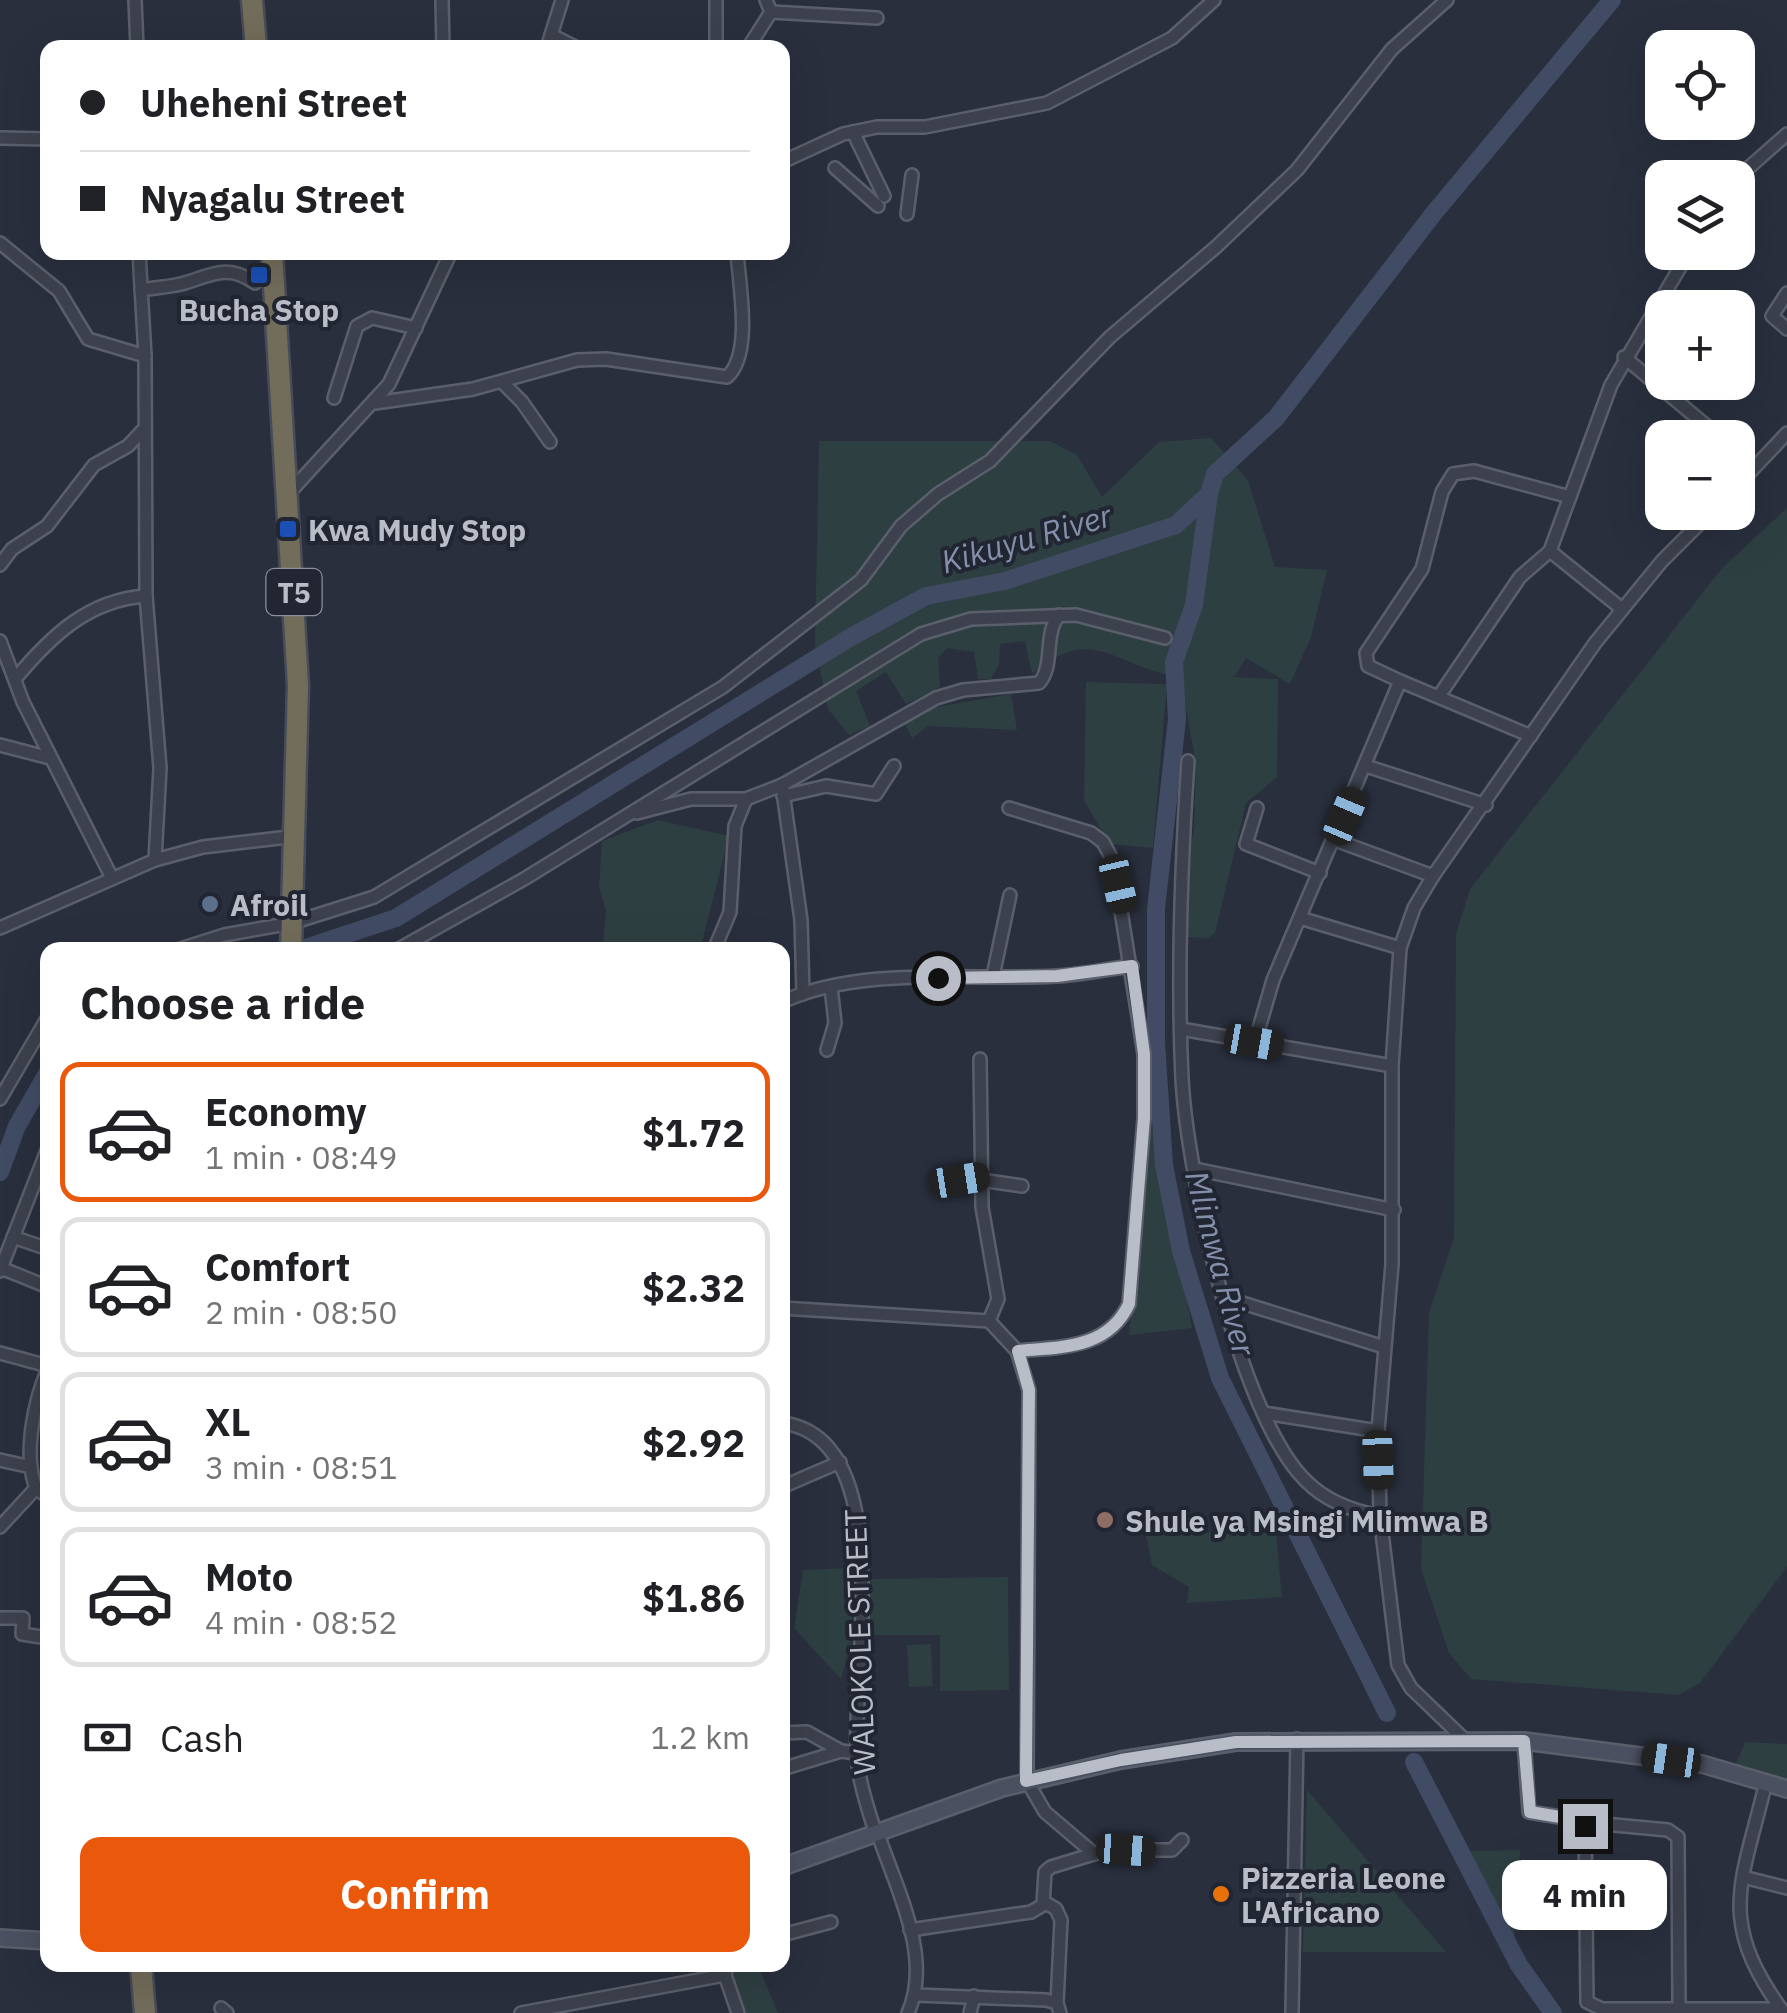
<!DOCTYPE html>
<html lang="en">
<head>
<meta charset="utf-8">
<style>
	body { margin:0; font-family:"IBM Plex Sans",sans-serif; background:#f2f2f2; color:#202124; height:100vh; display:flex; flex-direction:column; font-size:38px; white-space:nowrap }
	* { box-sizing:border-box; margin:0 }
	p { font-size:32px; color:#757577 }
	.icon { flex:none; width:55px; height:55px; fill:none; stroke:currentColor; stroke-width:2; stroke-linecap:round; stroke-linejoin:round }
	.map { position:relative; flex:1; overflow:hidden }
	.panel { position:absolute; left:40px; top:942px; width:750px; height:1030px; display:flex; flex-direction:column; background:#fff; border-radius:20px; box-shadow:0 10px 40px #0002 }
	.panel>* { flex:none }
	.banner { position:absolute; left:40px; top:40px; width:750px; height:220px; border-radius:20px; box-shadow:0 10px 40px #0002; display:grid; align-content:center; height:220px; padding:0 40px; background:#fff }
	.tools { position:absolute; left:1645px; top:30px; display:grid; gap:20px }
	.tools a { display:grid; place-items:center; width:110px; height:110px; border-radius:20px; background:#fff; box-shadow:0 10px 40px #0002; font-size:50px }
	.end { position:absolute; width:45px; height:45px; margin:-22px; border:12px solid #b9bdc8; background:#111; box-shadow:0 0 0 5px #111 }
	.from { border-radius:50% }
	.bubble { position:absolute; height:70px; border-radius:20px; background:#fff; box-shadow:0 10px 40px #0002; font-size:32px; font-weight:700; line-height:70px; text-align:center }
	.car { position:absolute; width:30px; height:60px; margin:-30px -15px; border-radius:12px; box-shadow:0 0 8px 2px #0007; background:linear-gradient(#222 24%,#8ab4d8 0 40%,#222 0 76%,#8ab4d8 0 86%,#222 0) }
	.banner b { display:flex; align-items:center; gap:35px; height:95px; font-size:38px }
	.banner b+b { border-top:2px solid #e0e0e0 }
	.banner i { width:25px; height:25px; background:#202124 }
	ul { padding:0; list-style:none }
	li { display:flex; align-items:center; gap:30px; height:140px; margin:0 20px 15px; padding:0 20px; border:5px solid #e0e0e0; border-radius:20px }
	li div { flex:1 }
	li b { display:block; font-size:38px }
	li em { font-style:normal; font-weight:700 }
	li.on { border-color:#ea580c }
	li>.icon { width:90px; height:90px; stroke-width:1.5 }
	h2 { padding:0 40px; font-size:45px; line-height:120px }
	.pay { display:flex; align-items:center; gap:25px; height:110px; padding:0 40px; font-size:38px }
	.pay p { margin-inline-start:auto }
	.button { display:flex; gap:20px; margin-top:auto; padding:20px 40px }
	.button a { flex:1; height:115px; border-radius:20px; background:#ea580c; color:#fff; font-size:40px; font-weight:700; line-height:115px; text-align:center }
	.map>svg:first-child { display:block }
</style>
</head>
<body>
<div class="map">
<svg width="1787" height="2013" viewBox="0 0 1787 2013">
	<rect width="100%" height="100%" fill="#292f3d"/>
	<g fill="#2e3f42">
		<path d="M1211,438L1248,480L1275,567L1327,570L1311,637L1290,684L1246,658L1235,676L1229,677L1278,679L1277,777L1246,803L1215,933L1208,938L1188,937L1187,859L1194,831L1196,763L1180,677C1112,666 1093,622 1032,674L1025,641L1000,644L999,664L991,679H978L974,652L947,648L938,658L940,687L906,704L886,672L856,691L870,726L849,735L828,709L815,646L819,441H1050L1077,455L1102,497L1159,442Z"/>
		<polygon points="1787,508 1787,1567 1700,1683 1678,1695 1471,1679 1449,1653 1421,1569 1429,1313 1454,1238 1456,934 1470,889 1723,567"/>
		<polygon points="1086,682 1167,684 1153,848 1109,844 1084,800"/>
		<polygon points="1011,694 1017,730 928,726 912,738 904,722 931,708"/>
		<polygon points="658,820 729,836 700,950 602,950 606,911 599,887 602,841"/>
		<polygon points="1149,1129 1156,1129 1192,1328 1129,1335"/>
		<polygon points="1145,1532 1276,1533 1282,1597 1187,1603 1189,1587 1152,1565"/>
		<polygon points="854,1568 851,1641 841,1679 794,1628 803,1570"/>
		<polygon points="1008,1577 1009,1690 940,1691 940,1635 869,1635 871,1579"/>
		<polygon points="931,1644 933,1686 909,1687 907,1645"/>
		<polygon points="1745,1742 1787,1744 1787,1783 1734,1768"/>
		<polygon points="1307,1790 1446,1952 1303,1952"/>
		<polygon points="1520,1850 1514,1942 1467,1851"/>
		<polygon points="758,1965 778,2013 745,2013 730,1967"/>
	</g>
	<g fill="none" stroke-linecap="round" stroke-linejoin="round">
		<g stroke="#414b64" stroke-width="18">
			<polyline points="1209,494 1194,605 1174,662 1177,719 1156,909 1156,1042 1164,1165 1181,1251 1220,1378 1387,1713"/>
			<polyline points="299,950 396,918 851,637 926,596 1005,581 1176,525 1209,494 1215,474 1276,418 1434,213 1612,0"/>
			<polyline points="0,1172 17,1126 48,1072"/>
			<polyline points="1414,1762 1519,1965 1553,2013"/>
		</g>
		<defs>
			<g id="street">
				<polyline points="135,0 137,48"/>
				<polyline points="442,0 443,48"/>
				<polyline points="716,0 716,48"/>
				<polyline points="771,12 877,18"/>
				<polyline points="551,35 577,48"/>
				<polyline points="547,48 562,0"/>
				<polyline points="748,48 771,12 766,0"/>
				<polyline points="853,132 884,196"/>
				<polyline points="0,138 48,139"/>
				<polyline points="782,162 843,134 877,127 925,127 1047,103 1172,38 1214,0"/>
				<polyline points="835,168 878,206"/>
				<polyline points="1737,178 1787,134"/>
				<polyline points="907,214 912,175"/>
				<polyline points="0,243 59,291 88,339 145,356"/>
				<polyline points="139,252 145,356 146,596 160,768 155,860"/>
				<path d="M141,290C156,287 174,287 188,282C215,273 230,265 255,283"/>
				<polyline points="1787,293 1772,316 1787,329"/>
				<polyline points="1624,357 1721,438"/>
				<polyline points="502,382 522,402 550,442"/>
				<polyline points="334,398 357,326 372,318 416,328"/>
				<path d="M375,403L473,389L577,360L606,359L727,377C753,354 739,284 737,252"/>
				<polyline points="1738,451 1755,466"/>
				<polyline points="1738,485 1787,433"/>
				<polyline points="289,493 389,384 451,252"/>
				<polyline points="1550,551 1622,609"/>
				<polyline points="0,565 12,549 47,526 94,465 128,446 142,431"/>
				<polyline points="0,641 23,702 112,878"/>
				<path d="M15,679C51,636 88,600 146,596"/>
				<polyline points="1400,681 1368,666 1366,653 1422,569 1442,492 1453,474 1474,471 1570,497"/>
				<polyline points="1439,696 1520,577 1550,551 1611,385 1689,252"/>
				<polyline points="0,745 50,758"/>
				<path d="M1188,761C1181,866 1177,974 1182,1079C1187,1173 1239,1416 1306,1481C1326,1501 1352,1511 1380,1516"/>
				<polyline points="1366,766 1486,805"/>
				<polyline points="782,785 801,920 803,994"/>
				<polyline points="783,796 826,786 876,794 894,766"/>
				<path d="M1009,808L1091,833L1103,842L1113,861L1144,1054V1118L1129,1304C1108,1349 1061,1347 1017,1351"/>
				<polyline points="1257,808 1246,844 1320,873"/>
				<path d="M637,813L691,799H746L782,785L936,698L963,690L1039,683C1055,665 1043,635 1059,615"/>
				<polyline points="1335,840 1433,876"/>
				<polyline points="1300,918 1400,948"/>
				<polyline points="0,928 155,860 203,847 297,836"/>
				<polyline points="177,950 224,935 292,923 374,897 723,687 861,580 901,526 938,494 990,461 1110,337 1216,247 1297,170 1392,49 1447,0"/>
				<polyline points="397,950 524,879 921,634 971,619 1076,615 1165,638"/>
				<polyline points="714,950 730,912 735,826 746,799"/>
				<polyline points="993,976 1010,895"/>
				<path d="M782,1002C861,965 971,981 1056,976C1081,975 1106,969 1132,966"/>
				<polyline points="1181,1029 1392,1066"/>
				<polyline points="1255,1042 1273,980 1400,681 1531,736"/>
				<polyline points="827,1050 835,1023 831,987"/>
				<polyline points="980,1059 982,1207 998,1299 989,1321"/>
				<polyline points="0,1099 48,1017"/>
				<polyline points="1195,1169 1394,1210"/>
				<polyline points="981,1180 1022,1186"/>
				<polyline points="939,1183 981,1176"/>
				<polyline points="13,1237 48,1249"/>
				<polyline points="1,1268 48,1287"/>
				<polyline points="0,1271 48,1148"/>
				<polyline points="1223,1297 1384,1347"/>
				<polyline points="782,1308 989,1321 1017,1351 1029,1390 1027,1781 1045,1812 1092,1852"/>
				<polyline points="0,1353 48,1366"/>
				<path d="M48,1369C34,1401 23,1455 36,1488L48,1497"/>
				<polyline points="1264,1413 1378,1431"/>
				<path d="M782,1423C899,1437 852,1673 857,1753C858,1781 868,1808 876,1835"/>
				<polyline points="0,1460 31,1467"/>
				<polyline points="782,1487 840,1462"/>
				<polyline points="0,1527 36,1488"/>
				<polyline points="0,1618 23,1618 22,1634 48,1638"/>
				<polyline points="782,1733 807,1732 841,1751"/>
				<polyline points="1466,1741 1411,1688 1398,1665 1380,1516 1378,1431 1392,1264 1392,1066 1400,948 1414,908 1433,876 1595,643 1662,561 1711,512"/>
				<polyline points="1524,1741 1529,1812 1578,1820 1585,1825 1587,2002 1602,2009 1781,2009"/>
				<polyline points="782,1769 841,1751 857,1753"/>
				<path d="M1766,1782C1741,1886 1716,1920 1784,2013"/>
				<polyline points="1582,1822 1668,1830 1678,1837 1679,2008"/>
				<path d="M878,1834C896,1888 933,1957 908,2013"/>
				<polyline points="1743,1877 1787,1888"/>
				<polyline points="1044,1902 1056,1909 1061,1920 1057,2003"/>
				<polyline points="910,1930 1031,1912 1043,1905 1045,1872 1051,1867 1107,1850 1172,1850 1182,1840"/>
				<polyline points="782,1935 831,1922"/>
				<polyline points="727,1965 725,1975 738,2013"/>
				<polyline points="916,1995 1046,2000 1057,2003 1060,2013"/>
				<polyline points="221,2008 227,2013"/>
				<polyline points="521,2013 725,1975"/>
				<polyline points="970,2013 974,1996"/>
				<polyline points="1292,2013 1297,1739"/>
			</g>
			<g id="secondary">
				<polyline points="782,1867 1002,1788 1121,1760 1236,1742 1524,1741 1702,1764 1787,1789"/>
				<polyline points="0,1938 48,1941"/>
			</g>
			<g id="highway">
				<polyline points="252,0 256,48"/>
				<polyline points="272,252 298,685 291,950"/>
				<polyline points="141,1965 145,2013"/>
			</g>
		</defs>
		<use href="#street" stroke="#5a5f6b" stroke-width="16"/>
		<use href="#secondary" stroke="#5a5f6b" stroke-width="20"/>
		<use href="#highway" stroke="#474c58" stroke-width="25"/>
		<use href="#street" stroke="#3c414d" stroke-width="11"/>
		<use href="#secondary" stroke="#4b5060" stroke-width="15"/>
		<use href="#highway" stroke="#726c5a" stroke-width="20"/>
	</g>
	<g fill="none" stroke-linecap="round" stroke-linejoin="round">
		<path stroke="#b9bdc8" stroke-width="12" d="M938,978L1057,976L1132,966L1144,1054V1118L1129,1304C1108,1349 1061,1347 1018,1351L1029,1390L1026,1781L1121,1760L1236,1742L1524,1741L1530,1812L1578,1820L1585,1826"/>
	</g>
	<g fill="#1a4fb4" stroke="#212632" stroke-width="4">
		<rect x="249" y="265" width="20" height="20" rx="5"/>
		<rect x="278" y="519" width="20" height="20" rx="5"/>
	</g>
	<circle fill="#5c6f8a" stroke="#212632" stroke-width="4" cx="210" cy="904" r="10"/>
	<circle fill="#8d6e63" stroke="#212632" stroke-width="4" cx="1105" cy="1520" r="10"/>
	<circle fill="#e8710a" stroke="#212632" stroke-width="4" cx="1221" cy="1894" r="10"/>
	<g text-anchor="middle" dominant-baseline="central" stroke-width="8" stroke-linejoin="round" paint-order="stroke">
		<rect fill="#212632" stroke="#8b909b" stroke-width="2.5" x="266.5" y="569" width="55" height="46" rx="8"/>
		<g font-size="28" font-weight="bold" fill="#b9bdc8">
			<text x="294" y="592">T5</text>
		</g>
		<g font-size="30" font-weight="bold" fill="#b9bdc8" stroke="#212632" text-anchor="start">
			<text x="259" y="309" text-anchor="middle">Bucha Stop</text>
			<text x="308" y="529">Kwa Mudy Stop</text>
			<text x="230" y="904">Afroil</text>
			<text x="1125" y="1520">Shule ya Msingi Mlimwa B</text>
			<text x="1241" y="1877">Pizzeria Leone<tspan x="1241" dy="34">L'Africano</tspan></text>
		</g>
		<g font-size="30" fill="#b9bdc8" stroke="#212632">
			<text transform="translate(859 1642) rotate(-92)">WALOKOLE STREET</text>
		</g>
		<g font-size="32" font-style="italic" fill="#8490ab" stroke="#212632">
			<text transform="translate(1026 538) rotate(-16)">Kikuyu River</text>
			<text transform="translate(1221 1263) rotate(75)">Mlimwa River</text>
		</g>
	</g>
</svg>
<div class="tools">
<a><svg class="icon" aria-label="locate" viewBox="0 0 24 24"><circle cx="12" cy="12" r="6"/><path d="M12 2v4M12 18v4M2 12h4M18 12h4"/></svg></a>
<a><svg class="icon" aria-label="layers" viewBox="0 0 24 24"><path d="M12 4l9 5-9 5-9-5zM3 14l9 5 9-5"/></svg></a>
<a>+</a>
<a>−</a>
</div>
<i class="end from" style="left:938px;top:978px"></i>
<i class="end" style="left:1585px;top:1826px"></i>
<div class="bubble" style="left:1502px;top:1860px;width:165px">4 min</div>
<i class="car" style="left:1345px;top:816px;rotate:23deg"></i>
<i class="car" style="left:1118px;top:884px;rotate:167deg"></i>
<i class="car" style="left:1254px;top:1042px;rotate:100deg"></i>
<i class="car" style="left:960px;top:1180px;rotate:81deg"></i>
<i class="car" style="left:1378px;top:1460px;rotate:178deg"></i>
<i class="car" style="left:1671px;top:1760px;rotate:278deg"></i>
<i class="car" style="left:1126px;top:1850px;rotate:94deg"></i>
<div class="banner">
<b><i class="from"></i>Uheheni Street</b>
<b><i></i>Nyagalu Street</b>
</div>
<section class="panel">
<h2>Choose a ride</h2>
<ul>
<li class="on"><svg class="icon" aria-label="car" viewBox="0 0 24 24"><path d="M5 17H2v-5l4-1 3-4h7l3 4 3 1v5h-3M9 17h6M6 11h13"/><circle cx="7" cy="17" r="2"/><circle cx="17" cy="17" r="2"/></svg><div><b>Economy</b><p>1 min · 08:49</p></div><em>$1.72</em></li>
<li><svg class="icon" aria-label="car" viewBox="0 0 24 24"><path d="M5 17H2v-5l4-1 3-4h7l3 4 3 1v5h-3M9 17h6M6 11h13"/><circle cx="7" cy="17" r="2"/><circle cx="17" cy="17" r="2"/></svg><div><b>Comfort</b><p>2 min · 08:50</p></div><em>$2.32</em></li>
<li><svg class="icon" aria-label="car" viewBox="0 0 24 24"><path d="M5 17H2v-5l4-1 3-4h7l3 4 3 1v5h-3M9 17h6M6 11h13"/><circle cx="7" cy="17" r="2"/><circle cx="17" cy="17" r="2"/></svg><div><b>XL</b><p>3 min · 08:51</p></div><em>$2.92</em></li>
<li><svg class="icon" aria-label="car" viewBox="0 0 24 24"><path d="M5 17H2v-5l4-1 3-4h7l3 4 3 1v5h-3M9 17h6M6 11h13"/><circle cx="7" cy="17" r="2"/><circle cx="17" cy="17" r="2"/></svg><div><b>Moto</b><p>4 min · 08:52</p></div><em>$1.86</em></li>
</ul>
<div class="pay"><svg class="icon" aria-label="cash" viewBox="0 0 24 24"><path d="M3 7h18v10H3z"/><circle cx="12" cy="12" r="2"/></svg>Cash<p>1.2 km</p></div>
<div class="button"><a>Confirm</a></div>
</section>
</div>
</body>
</html>
